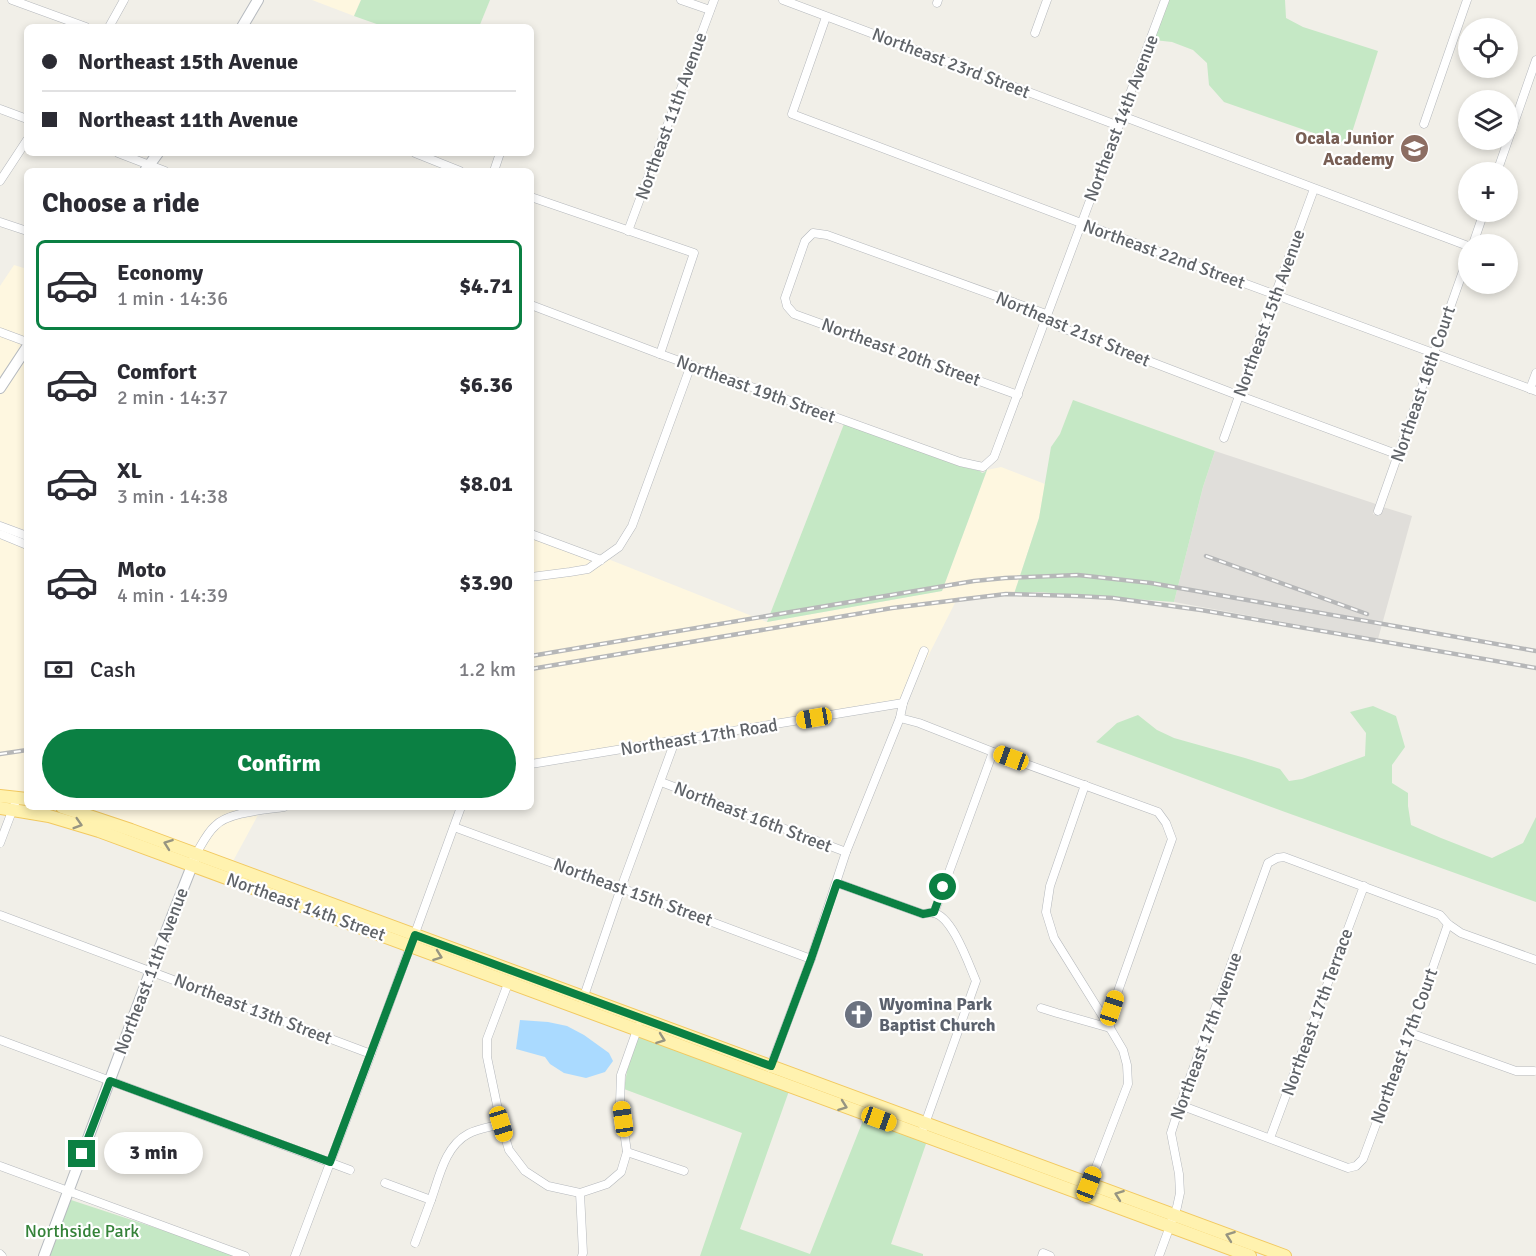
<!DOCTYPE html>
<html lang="en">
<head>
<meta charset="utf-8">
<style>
	body { margin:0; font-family:Signika,sans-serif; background:#f2f2f3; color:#2b2b33; height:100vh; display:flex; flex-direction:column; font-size:22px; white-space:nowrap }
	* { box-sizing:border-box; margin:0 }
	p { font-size:20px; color:#7c7c81 }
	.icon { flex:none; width:33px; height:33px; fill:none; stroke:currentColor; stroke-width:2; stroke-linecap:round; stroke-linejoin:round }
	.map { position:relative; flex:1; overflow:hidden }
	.sheet { position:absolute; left:24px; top:168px; width:510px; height:642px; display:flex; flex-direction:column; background:#fff; border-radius:9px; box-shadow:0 3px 9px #0003 }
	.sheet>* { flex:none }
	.banner { position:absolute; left:24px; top:24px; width:510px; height:132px; border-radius:9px; box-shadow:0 3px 9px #0003; display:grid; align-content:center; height:132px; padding:0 18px; background:#fff }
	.buttons { position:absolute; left:1458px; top:18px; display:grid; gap:12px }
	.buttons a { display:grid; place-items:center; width:60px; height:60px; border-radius:50%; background:#fff; box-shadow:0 3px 9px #0003; font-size:30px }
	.end { position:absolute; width:27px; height:27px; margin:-14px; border:8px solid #0b8043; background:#fff; box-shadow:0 0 0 3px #fff }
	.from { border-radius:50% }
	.bubble { position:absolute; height:42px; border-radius:21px; background:#fff; box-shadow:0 3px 9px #0003; font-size:20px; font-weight:700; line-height:42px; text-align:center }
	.car { position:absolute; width:18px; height:36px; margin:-18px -9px; border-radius:8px; box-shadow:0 0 4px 2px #0007; background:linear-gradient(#f5c518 24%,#345 0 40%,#f5c518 0 76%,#345 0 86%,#f5c518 0) }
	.banner b { display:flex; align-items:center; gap:21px; height:57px; font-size:22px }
	.banner b+b { border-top:2px solid #e1e1e2 }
	.banner i { width:15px; height:15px; background:#2b2b33 }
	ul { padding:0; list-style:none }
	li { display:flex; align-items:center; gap:18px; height:90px; margin:0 12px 9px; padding:0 6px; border:3px solid transparent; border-radius:9px }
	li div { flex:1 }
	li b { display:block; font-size:22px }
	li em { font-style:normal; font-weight:700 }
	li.on { border-color:#0b8043 }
	li>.icon { width:54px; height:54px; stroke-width:1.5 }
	h2 { padding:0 18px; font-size:27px; line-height:72px }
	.pay { display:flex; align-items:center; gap:15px; height:66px; padding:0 18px; font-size:22px }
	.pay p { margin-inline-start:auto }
	.button { display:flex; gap:12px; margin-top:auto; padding:12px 18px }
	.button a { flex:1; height:69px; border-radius:36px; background:#0b8043; color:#fff; font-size:24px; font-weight:700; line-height:69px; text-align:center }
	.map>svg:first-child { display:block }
</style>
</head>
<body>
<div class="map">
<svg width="1536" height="1256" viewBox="0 0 1536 1256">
	<rect width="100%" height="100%" fill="#f1efe8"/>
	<g fill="#fef7e0">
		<polygon points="312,0 361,0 354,16"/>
		<polygon points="14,265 27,269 27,338 0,328 0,286"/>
		<polygon points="0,336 24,345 0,381"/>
		<polygon points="27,353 27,531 0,521 0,394"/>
		<polygon points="1001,467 1045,484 1039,518 1014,594 958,597 913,686 929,649 922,646 900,699 531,760 531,581 571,576 589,572 602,565 603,565 608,559 767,622 942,591 987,470"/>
		<polygon points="531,538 592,561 587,565 570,568 531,573"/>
		<polygon points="0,539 27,549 27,794 0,790"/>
		<polygon points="77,807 260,807 232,812 216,819 207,829 195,849"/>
		<polygon points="258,815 232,863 202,852 212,833 219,826 233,820"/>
	</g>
	<polygon fill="#e0deda" points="1215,451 1376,504 1373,514 1379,516 1383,507 1412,516 1378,639 1174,602 1203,487"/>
	<g fill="#c5e8c5">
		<polygon points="361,0 490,0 479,27 385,27 354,16"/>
		<polygon points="1168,0 1285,0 1286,18 1303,27 1378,51 1348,145 1224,102 1209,85 1207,63 1193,50 1172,42 1154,40"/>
		<polygon points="1073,400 1215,451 1203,487 1174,602 1038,592 1014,594 1039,518 1051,447 1060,434"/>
		<polygon points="844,424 959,466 980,471 982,473 985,472 986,469 987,470 942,591 767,622"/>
		<polygon points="1373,706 1396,716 1405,747 1392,765 1392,783 1408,793 1408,806 1411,825 1441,838 1492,858 1523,843 1536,817 1536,902 1285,812 1096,742 1117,723 1138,715 1157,730 1174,738 1245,758 1280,769 1289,781 1302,779 1365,756 1366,733 1350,712"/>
		<polygon points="639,1035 789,1091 740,1229 810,1254 864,1118 927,1141 891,1244 923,1254 923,1256 700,1256 742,1133 624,1089 627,1071"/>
		<polygon points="65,1198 241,1256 44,1256"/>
	</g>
	<polygon fill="#aadaff" points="520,1020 548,1022 567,1026 584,1035 609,1053 613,1061 605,1072 586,1078 564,1073 550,1064 545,1057 516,1049"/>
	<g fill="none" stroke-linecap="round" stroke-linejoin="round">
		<defs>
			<g id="street">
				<polyline points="12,0 86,27"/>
				<polyline points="681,0 710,10"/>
				<polyline points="783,0 1119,126"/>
				<polyline points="937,3 938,0"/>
				<polyline points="826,17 792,114 1081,223 1536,391"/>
				<polyline points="109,27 124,0"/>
				<polyline points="1035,33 1047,0"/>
				<polyline points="0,109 27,119"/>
				<polyline points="1122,116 1468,246"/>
				<polyline points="1424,124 1467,0"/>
				<polyline points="118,153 165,171"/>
				<polyline points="415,153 460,171"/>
				<polyline points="494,171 500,153"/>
				<polyline points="1497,172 1536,60"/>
				<polyline points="0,181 27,140"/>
				<polyline points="531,197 694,253 660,354"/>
				<polyline points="0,222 27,231"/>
				<polyline points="628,231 714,0"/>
				<polyline points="1473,244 1484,212"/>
				<polyline points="531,305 660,354 960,462 983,467 994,457 1165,0"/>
				<polyline points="0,332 27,342"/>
				<polyline points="1530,389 1536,373"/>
				<polyline points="1018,395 794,314 787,306 785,298 805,241 813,233 827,235 1046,314 1052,324 1240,396 1399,455"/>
				<polyline points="1224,438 1275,295 1314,189"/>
				<polyline points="1378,511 1468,257"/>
				<polyline points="0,526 27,536"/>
				<polyline points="0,534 27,545"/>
				<polyline points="531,534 601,560"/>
				<polyline points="531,577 570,572 588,569 619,547 632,526 691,365"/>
				<polyline points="924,651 903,703 900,718 919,723 993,752 1158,812 1166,823 1172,839 1112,1008 1110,1028 1123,1050 1127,1065 1128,1084 1088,1188"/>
				<polyline points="531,764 903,703"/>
				<polyline points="661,782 846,852"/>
				<polyline points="1085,785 1050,886 1046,912 1054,938 1110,1028"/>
				<polyline points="454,827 621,888 811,959"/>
				<polyline points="0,843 17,798"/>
				<path d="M196,854C202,844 207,833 215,826C228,812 265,810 284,807"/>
				<path d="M837,883L923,914C926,913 929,912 933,913C952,915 969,965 976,981L921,1135"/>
				<polyline points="934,913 993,752"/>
				<polyline points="0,915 371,1054"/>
				<polyline points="509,981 487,1039 487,1057 501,1124 509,1150 525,1171 548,1186 580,1193"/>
				<polyline points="583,999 621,888 675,741"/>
				<polyline points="1041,1008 1057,1013 1110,1028"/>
				<polyline points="1410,1033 1516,1071 1534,1071"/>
				<polyline points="0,1040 350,1170"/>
				<polyline points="770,1068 811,959 846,852 900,718"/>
				<polyline points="1180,1105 1348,1168 1356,1166 1363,1159 1410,1033 1448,924"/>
				<polyline points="1270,1138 1364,886"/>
				<polyline points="627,1152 684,1171"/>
				<polyline points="0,1166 245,1256"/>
				<polyline points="385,1183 431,1200 415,1243"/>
				<path d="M431,1200C439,1178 445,1146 468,1134C477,1129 491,1127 501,1124"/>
				<polyline points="0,1254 2,1256"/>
				<polyline points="295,1256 371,1054 461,807"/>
				<polyline points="582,1256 583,1253 580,1193 607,1184 621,1172 627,1152 620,1103 621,1075 638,1027"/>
				<polyline points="1042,1256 1043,1253 1050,1256"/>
				<polyline points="1159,1256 1177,1207 1180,1193 1179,1174 1171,1133 1180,1105 1268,863 1277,858 1284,857 1440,915 1448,924 1461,933 1536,960"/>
			</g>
			<g id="secondary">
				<polyline points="242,27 258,0"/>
				<polyline points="145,171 158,153"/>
				<polyline points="0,388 27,347"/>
				<polyline points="44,1256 151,970 195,858"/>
			</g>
			<g id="primary">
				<polyline points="0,796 27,799"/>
				<polyline points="62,807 131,830 1285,1256"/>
				<polyline points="0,808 49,816 99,831 1250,1256"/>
			</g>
		</defs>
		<use href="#street" stroke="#b5b8bc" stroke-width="9"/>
		<use href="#secondary" stroke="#b6babf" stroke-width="12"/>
		<use href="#primary" stroke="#f2c960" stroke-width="14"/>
		<use href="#street" stroke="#fff" stroke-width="8"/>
		<use href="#secondary" stroke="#fff" stroke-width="10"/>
		<use href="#primary" stroke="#fff2af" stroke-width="12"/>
		<defs>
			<g id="rail">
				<polyline points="1206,556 1367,614"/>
				<polyline points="531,656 974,581 1005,578 1078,575 1151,583 1536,651"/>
				<polyline points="531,669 892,608 1006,594 1077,596 1113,598 1201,610 1536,668"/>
				<polyline points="0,754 27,750"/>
			</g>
		</defs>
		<use href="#rail" stroke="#b6b7b8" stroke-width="4.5"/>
		<use href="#rail" stroke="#fff" stroke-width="2" stroke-dasharray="7" stroke-linecap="butt"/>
	</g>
	<defs><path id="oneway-chevron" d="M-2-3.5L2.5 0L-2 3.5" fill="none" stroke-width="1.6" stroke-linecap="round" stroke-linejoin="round" transform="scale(1.5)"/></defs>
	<g stroke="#979581">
		<use href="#oneway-chevron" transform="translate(78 824) rotate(17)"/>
		<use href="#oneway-chevron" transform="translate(168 844) rotate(-160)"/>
		<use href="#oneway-chevron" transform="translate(438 956) rotate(20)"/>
		<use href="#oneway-chevron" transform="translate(661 1039) rotate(20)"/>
		<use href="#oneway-chevron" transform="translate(843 1106) rotate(20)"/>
		<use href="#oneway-chevron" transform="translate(1119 1195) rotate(-160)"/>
		<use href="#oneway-chevron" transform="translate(1230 1236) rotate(-160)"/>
	</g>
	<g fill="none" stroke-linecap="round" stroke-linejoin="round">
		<polyline stroke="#0b8043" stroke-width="8" points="82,1154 110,1081 330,1162 415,935 771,1066 811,959 837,883 923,914 934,912 943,887"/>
	</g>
	<defs>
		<symbol id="school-disc" viewBox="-11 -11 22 22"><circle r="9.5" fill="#8d6e63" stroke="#fff"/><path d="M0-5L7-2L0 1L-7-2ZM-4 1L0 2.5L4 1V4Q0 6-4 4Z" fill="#fff"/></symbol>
		<symbol id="church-disc" viewBox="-11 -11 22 22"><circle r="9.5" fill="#6b7280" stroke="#fff"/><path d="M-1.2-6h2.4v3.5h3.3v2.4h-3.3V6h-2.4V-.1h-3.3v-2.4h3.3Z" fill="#fff"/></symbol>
	</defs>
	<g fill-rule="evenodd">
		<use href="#school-disc" x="1398" y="132" width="33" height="33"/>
		<use href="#church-disc" x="842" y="998" width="33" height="33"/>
	</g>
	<g text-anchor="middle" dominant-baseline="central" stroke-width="4.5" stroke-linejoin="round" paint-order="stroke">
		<g font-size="18" fill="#5f6368" stroke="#fff">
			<text transform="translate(951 63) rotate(21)">Northeast 23rd Street</text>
			<text transform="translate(671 116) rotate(-70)">Northeast 11th Avenue</text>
			<text transform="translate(1121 118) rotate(-69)">Northeast 14th Avenue</text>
			<text transform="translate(1164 254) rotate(20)">Northeast 22nd Street</text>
			<text transform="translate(1269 313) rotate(-70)">Northeast 15th Avenue</text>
			<text transform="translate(1073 329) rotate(23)">Northeast 21st Street</text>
			<text transform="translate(901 352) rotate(20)">Northeast 20th Street</text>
			<text transform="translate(1423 384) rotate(-71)">Northeast 16th Court</text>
			<text transform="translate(756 389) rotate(20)">Northeast 19th Street</text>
			<text transform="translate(699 737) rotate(-9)">Northeast 17th Road</text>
			<text transform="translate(753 817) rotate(21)">Northeast 16th Street</text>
			<text transform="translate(633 892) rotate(20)">Northeast 15th Street</text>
			<text transform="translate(306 907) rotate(20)">Northeast 14th Street</text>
			<text transform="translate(151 971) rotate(-69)">Northeast 11th Avenue</text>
			<text transform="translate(253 1009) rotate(21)">Northeast 13th Street</text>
			<text transform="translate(1317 1012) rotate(-70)">Northeast 17th Terrace</text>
			<text transform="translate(1206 1036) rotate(-70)">Northeast 17th Avenue</text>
			<text transform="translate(1404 1046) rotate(-70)">Northeast 17th Court</text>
		</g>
		<g font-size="18" font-weight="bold" fill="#785e54" stroke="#fff" text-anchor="end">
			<text x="1394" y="138">Ocala Junior<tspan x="1394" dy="21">Academy</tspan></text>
		</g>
		<g font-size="18" font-weight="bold" fill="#5b616d" stroke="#fff" text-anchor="start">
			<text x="879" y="1004">Wyomina Park<tspan x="879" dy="21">Baptist Church</tspan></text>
		</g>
		<g font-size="18" fill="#348238" stroke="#fff">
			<text x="82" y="1231">Northside Park</text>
		</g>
	</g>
</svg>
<div class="buttons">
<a><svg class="icon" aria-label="locate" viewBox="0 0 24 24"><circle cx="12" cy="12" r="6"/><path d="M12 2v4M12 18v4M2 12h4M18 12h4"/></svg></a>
<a><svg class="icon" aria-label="layers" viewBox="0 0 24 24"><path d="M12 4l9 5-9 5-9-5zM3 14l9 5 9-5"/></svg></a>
<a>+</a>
<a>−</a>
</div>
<i class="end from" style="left:943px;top:887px"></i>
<i class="end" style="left:82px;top:1154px"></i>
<div class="bubble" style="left:104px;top:1132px;width:99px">3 min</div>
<i class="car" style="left:814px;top:718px;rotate:260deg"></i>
<i class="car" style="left:1011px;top:758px;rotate:290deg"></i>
<i class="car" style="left:1112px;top:1008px;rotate:18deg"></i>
<i class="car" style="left:623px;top:1119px;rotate:352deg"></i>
<i class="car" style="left:879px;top:1119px;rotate:110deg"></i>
<i class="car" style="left:501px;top:1124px;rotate:163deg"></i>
<i class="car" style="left:1089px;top:1184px;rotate:21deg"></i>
<div class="banner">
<b><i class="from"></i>Northeast 15th Avenue</b>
<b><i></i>Northeast 11th Avenue</b>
</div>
<section class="sheet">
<h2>Choose a ride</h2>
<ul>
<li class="on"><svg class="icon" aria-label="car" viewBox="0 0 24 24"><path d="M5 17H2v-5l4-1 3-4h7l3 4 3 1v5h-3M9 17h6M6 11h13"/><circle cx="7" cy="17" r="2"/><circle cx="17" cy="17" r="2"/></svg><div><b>Economy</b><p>1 min · 14:36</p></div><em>$4.71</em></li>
<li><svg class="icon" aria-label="car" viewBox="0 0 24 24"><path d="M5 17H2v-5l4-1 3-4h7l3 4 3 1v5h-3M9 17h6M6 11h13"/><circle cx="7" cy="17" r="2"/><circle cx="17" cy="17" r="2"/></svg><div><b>Comfort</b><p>2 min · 14:37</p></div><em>$6.36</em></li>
<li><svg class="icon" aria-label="car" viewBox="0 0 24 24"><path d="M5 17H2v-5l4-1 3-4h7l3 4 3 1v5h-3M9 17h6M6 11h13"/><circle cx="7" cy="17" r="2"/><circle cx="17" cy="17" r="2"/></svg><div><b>XL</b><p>3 min · 14:38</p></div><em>$8.01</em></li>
<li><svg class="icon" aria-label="car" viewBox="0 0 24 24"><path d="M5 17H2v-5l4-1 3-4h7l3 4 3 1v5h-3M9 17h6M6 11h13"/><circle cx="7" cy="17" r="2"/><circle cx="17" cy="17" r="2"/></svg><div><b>Moto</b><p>4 min · 14:39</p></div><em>$3.90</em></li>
</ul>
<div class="pay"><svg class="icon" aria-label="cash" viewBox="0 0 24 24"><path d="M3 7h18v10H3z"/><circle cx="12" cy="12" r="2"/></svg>Cash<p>1.2 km</p></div>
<div class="button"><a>Confirm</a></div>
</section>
</div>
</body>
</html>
